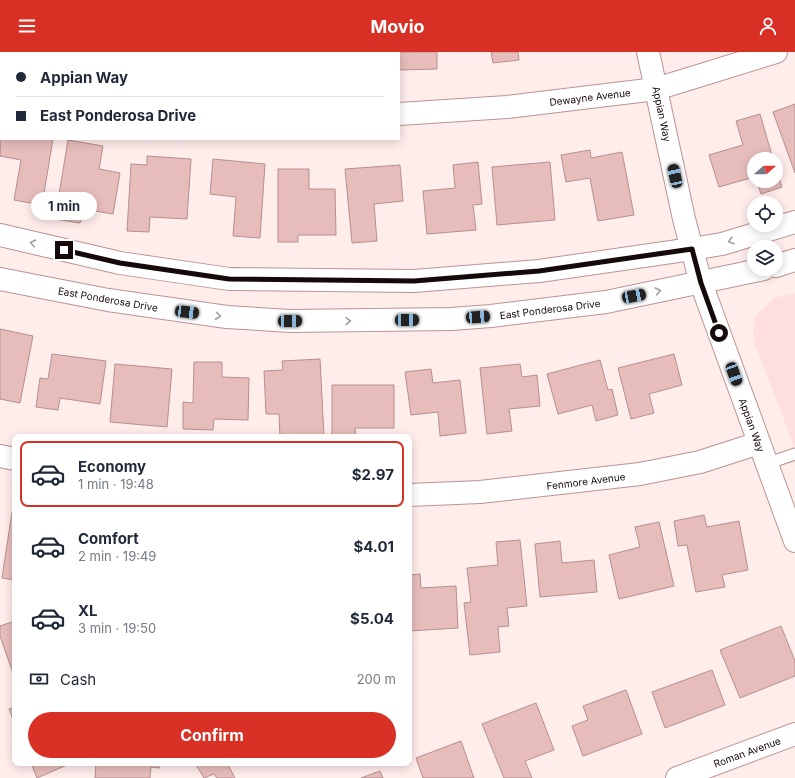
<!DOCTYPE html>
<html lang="en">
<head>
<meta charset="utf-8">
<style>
	body { margin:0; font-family:Inter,sans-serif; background:#f2f2f3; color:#1f2937; height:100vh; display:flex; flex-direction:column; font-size:15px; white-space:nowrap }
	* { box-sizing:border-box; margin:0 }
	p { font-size:13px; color:#747a83 }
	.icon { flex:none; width:22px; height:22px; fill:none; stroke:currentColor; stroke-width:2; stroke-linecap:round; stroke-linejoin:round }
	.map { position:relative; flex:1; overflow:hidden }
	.details { position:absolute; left:12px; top:382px; width:400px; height:332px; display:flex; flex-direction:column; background:#fff; border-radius:8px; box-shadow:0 2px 10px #0003 }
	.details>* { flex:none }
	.hud { position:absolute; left:0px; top:0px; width:400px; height:88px; box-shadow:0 2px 10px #0003; display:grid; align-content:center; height:88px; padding:0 16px; background:#fff }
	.needle { width:26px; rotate:69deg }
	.buttons { position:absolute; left:747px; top:100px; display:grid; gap:8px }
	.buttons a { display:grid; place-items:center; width:36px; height:36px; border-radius:50%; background:#fff; box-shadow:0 2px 10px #0003; font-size:20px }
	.end { position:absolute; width:18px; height:18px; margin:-9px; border:5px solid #160909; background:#fff; box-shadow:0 0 0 2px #fff }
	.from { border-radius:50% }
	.bubble { position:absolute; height:28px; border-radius:14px; background:#fff; box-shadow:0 2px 10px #0003; font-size:13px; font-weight:700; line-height:28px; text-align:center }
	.car { position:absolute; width:12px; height:24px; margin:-12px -6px; border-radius:5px; box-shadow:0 0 3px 1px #0007; background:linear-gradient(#222 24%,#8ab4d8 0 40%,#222 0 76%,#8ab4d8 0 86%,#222 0) }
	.hud b { display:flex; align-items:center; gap:14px; height:38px; font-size:15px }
	.hud b+b { border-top:1px solid #e0e1e3 }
	.hud i { width:10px; height:10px; background:#1f2937 }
	ul { padding:7px 0 0; list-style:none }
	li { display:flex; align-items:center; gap:12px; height:66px; margin:0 8px 6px; padding:0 8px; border:2px solid transparent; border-radius:8px }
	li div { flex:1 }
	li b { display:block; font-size:15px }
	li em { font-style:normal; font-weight:700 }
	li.selected { border-color:#d93025 }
	li>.icon { width:36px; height:36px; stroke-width:1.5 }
	.pay { display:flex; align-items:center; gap:10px; height:44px; padding:0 16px; font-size:15px }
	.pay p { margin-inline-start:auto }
	.button { display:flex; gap:8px; margin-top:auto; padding:8px 16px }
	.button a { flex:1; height:46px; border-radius:24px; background:#d93025; color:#fff; font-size:16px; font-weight:700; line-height:46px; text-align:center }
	header { display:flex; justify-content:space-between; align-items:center; height:52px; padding:0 16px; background:#d93025; color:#fff; font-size:18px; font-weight:700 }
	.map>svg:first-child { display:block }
</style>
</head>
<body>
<header><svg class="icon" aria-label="menu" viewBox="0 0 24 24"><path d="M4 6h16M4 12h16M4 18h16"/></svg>Movio<svg class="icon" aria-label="person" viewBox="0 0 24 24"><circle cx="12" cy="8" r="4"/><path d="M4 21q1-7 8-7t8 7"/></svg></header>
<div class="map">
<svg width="795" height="726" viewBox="0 0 795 726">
	<rect width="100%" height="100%" fill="#ffedec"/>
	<polygon fill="#fedfdd" points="795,241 795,396 753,287 754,265 775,246"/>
	<g fill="#e7bdbb" stroke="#b68f8e">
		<polygon points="155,0 208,0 155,1"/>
		<rect x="308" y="0" width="58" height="1"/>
		<polygon points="385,0 437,0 437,17 399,18 399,1"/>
		<polygon points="491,0 518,0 519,8 493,11"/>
		<polygon points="795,52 795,121 773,60"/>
		<polygon points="760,62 773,107 754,107 754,125 719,135 709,103 743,93 736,69"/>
		<polygon points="1,84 1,87 53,87 42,153 14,148 21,108 0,104"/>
		<polygon points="68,88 103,94 99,117 120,121 113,162 83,157 80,171 55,167"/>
		<polygon points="590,98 591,106 622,100 634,163 598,169 590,126 566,130 561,103"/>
		<polygon points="147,104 191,107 187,167 150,165 149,180 127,179 131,112 147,113"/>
		<polygon points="213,107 265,112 260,186 233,184 236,145 210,142"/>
		<polygon points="478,110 482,152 473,153 476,178 427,182 423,139 455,136 453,113"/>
		<polygon points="550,110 555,168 497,173 492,115"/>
		<polygon points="400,113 403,149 374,152 377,189 352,191 345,117"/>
		<polygon points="776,116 782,135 761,142 757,129 776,129"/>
		<polygon points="278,117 309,117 309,137 335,137 336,183 298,183 298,190 278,190"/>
		<polygon points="0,277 33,284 20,351 0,347"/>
		<polygon points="52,302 106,309 100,352 60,346 58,358 36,355 40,326 48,327"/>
		<polygon points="674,302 682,333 649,342 654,361 631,367 618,316"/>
		<polygon points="320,307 324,384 280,385 279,362 266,362 264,319 283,318 282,309"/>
		<polygon points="600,308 608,338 612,337 618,363 596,369 592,353 558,362 547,322"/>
		<polygon points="194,310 222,310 222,325 249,326 248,368 214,367 213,378 183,377 183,350 193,351"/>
		<polygon points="115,312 172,317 167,375 110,370"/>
		<polygon points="520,312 522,325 537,323 540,354 509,357 512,379 487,382 480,316"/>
		<polygon points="431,317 433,331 460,328 466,381 440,384 438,360 411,363 405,320"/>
		<polygon points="332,333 394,333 394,376 355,376 356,385 332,385"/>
		<polygon points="12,460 15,460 15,528 2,526"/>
		<polygon points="704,463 707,475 739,469 748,518 722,523 725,535 696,540 687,493 678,494 674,469"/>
		<polygon points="659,470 674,534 619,547 609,503 640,495 635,475"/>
		<polygon points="520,488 527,554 507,556 509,574 498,575 500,600 470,603 464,551 471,550 467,516 498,513 496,490"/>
		<polygon points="560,489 562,511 594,508 597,540 540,545 535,492"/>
		<polygon points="420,522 421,536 456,534 458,576 409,579 409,523"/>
		<polygon points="15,569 15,627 0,584 0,574"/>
		<polygon points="781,574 795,609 795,624 740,646 720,598"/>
		<polygon points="712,618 725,653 665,676 652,640"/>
		<polygon points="626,638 642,682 583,704 572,674 588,668 583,654"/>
		<polygon points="536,651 554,698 525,709 532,726 504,726 482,672"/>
		<polygon points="15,655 15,672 9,657"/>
		<polygon points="461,689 474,726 423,726 416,706"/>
		<polygon points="31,711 66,711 67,713 37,726"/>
		<polygon points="96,711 159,711 159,716 151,715 150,726 95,726"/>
		<polygon points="195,711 232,711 228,713 235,726 217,726 214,722 204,726"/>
		<polygon points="380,719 383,726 361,726"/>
	</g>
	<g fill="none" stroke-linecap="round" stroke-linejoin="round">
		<defs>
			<polyline id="service" points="766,412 795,402"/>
			<g id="minor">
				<polyline points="648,0 684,167 701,231 795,489"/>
				<polyline points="0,13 1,14"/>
				<polyline points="399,62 507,55 656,37 776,0"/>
				<polyline points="0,404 15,407"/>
				<polyline points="409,443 480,440 640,422 700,410 759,391"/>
				<polyline points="677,726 795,682"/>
			</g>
			<g id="secondary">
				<polyline points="0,183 120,211 229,227 414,229 539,219 692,197 722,192 795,170"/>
				<polyline points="776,214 795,208"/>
				<polyline points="0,227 108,248 227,265 290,269 451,267 491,264 606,250 764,217"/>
			</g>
		</defs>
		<use href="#service" stroke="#bb9392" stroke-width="13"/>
		<use href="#minor" stroke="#bb9392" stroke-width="24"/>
		<use href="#secondary" stroke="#bb9392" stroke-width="24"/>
		<use href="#service" stroke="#fff" stroke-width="11"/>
		<use href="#minor" stroke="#fff" stroke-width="22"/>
		<use href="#secondary" stroke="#fff" stroke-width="22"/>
	</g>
	<defs><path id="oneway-chevron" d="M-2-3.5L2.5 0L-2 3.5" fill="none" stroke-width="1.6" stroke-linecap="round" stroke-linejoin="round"/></defs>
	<g stroke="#a29d9d">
		<use href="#oneway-chevron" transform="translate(731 189) rotate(163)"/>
		<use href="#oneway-chevron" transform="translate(33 191) rotate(-167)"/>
		<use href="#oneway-chevron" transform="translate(658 239) rotate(-11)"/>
		<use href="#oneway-chevron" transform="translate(218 264) rotate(7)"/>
		<use href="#oneway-chevron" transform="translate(348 269) rotate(-1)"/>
	</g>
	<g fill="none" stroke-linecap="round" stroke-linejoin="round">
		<polyline stroke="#160909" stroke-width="5" points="64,198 120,211 229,227 414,229 539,219 692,197 701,231 719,281"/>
	</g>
	<g text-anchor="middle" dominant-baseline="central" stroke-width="3" stroke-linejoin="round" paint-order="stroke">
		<g font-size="10" fill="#160909" stroke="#fff">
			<text transform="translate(590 45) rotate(-7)">Dewayne Avenue</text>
			<text transform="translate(662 62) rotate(78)">Appian Way</text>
			<text transform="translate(108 247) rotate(10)">East Ponderosa Drive</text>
			<text transform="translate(550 257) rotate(-7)">East Ponderosa Drive</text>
			<text transform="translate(752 373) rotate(70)">Appian Way</text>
			<text transform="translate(586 429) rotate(-7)">Fenmore Avenue</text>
			<text transform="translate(747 700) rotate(-20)">Roman Avenue</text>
		</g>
	</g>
</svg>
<div class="buttons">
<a><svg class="needle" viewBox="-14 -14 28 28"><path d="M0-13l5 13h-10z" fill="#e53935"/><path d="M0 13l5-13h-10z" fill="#747a83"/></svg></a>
<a><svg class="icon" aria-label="locate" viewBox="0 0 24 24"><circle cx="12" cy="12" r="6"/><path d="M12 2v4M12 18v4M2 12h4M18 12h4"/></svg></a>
<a><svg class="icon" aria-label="layers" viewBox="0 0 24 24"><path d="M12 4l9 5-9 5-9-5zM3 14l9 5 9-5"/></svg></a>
</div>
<i class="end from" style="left:719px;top:281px"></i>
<i class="end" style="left:64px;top:198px"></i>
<div class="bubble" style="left:31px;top:140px;width:66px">1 min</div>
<i class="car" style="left:675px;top:124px;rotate:348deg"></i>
<i class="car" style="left:634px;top:244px;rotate:79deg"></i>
<i class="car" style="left:187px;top:260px;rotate:97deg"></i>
<i class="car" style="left:478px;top:265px;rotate:86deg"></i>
<i class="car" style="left:407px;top:268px;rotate:89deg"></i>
<i class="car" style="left:290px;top:269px;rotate:89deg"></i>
<i class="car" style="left:734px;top:322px;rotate:160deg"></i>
<div class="hud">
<b><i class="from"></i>Appian Way</b>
<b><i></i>East Ponderosa Drive</b>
</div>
<section class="details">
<ul>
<li class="selected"><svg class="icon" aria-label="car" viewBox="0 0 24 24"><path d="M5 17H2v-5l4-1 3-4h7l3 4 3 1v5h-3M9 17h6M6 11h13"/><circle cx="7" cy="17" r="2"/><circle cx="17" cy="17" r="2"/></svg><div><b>Economy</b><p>1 min · 19:48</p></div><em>$2.97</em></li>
<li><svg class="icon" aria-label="car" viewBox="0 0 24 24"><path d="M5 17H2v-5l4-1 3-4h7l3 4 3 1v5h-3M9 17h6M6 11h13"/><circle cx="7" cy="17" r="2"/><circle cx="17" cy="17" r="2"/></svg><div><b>Comfort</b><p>2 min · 19:49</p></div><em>$4.01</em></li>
<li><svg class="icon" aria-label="car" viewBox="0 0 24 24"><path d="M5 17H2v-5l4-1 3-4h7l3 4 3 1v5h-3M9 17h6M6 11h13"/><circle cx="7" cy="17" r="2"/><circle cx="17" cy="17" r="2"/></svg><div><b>XL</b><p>3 min · 19:50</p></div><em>$5.04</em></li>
</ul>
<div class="pay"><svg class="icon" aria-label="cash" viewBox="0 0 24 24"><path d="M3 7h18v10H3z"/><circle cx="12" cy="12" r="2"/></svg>Cash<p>200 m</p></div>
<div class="button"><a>Confirm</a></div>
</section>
</div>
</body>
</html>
